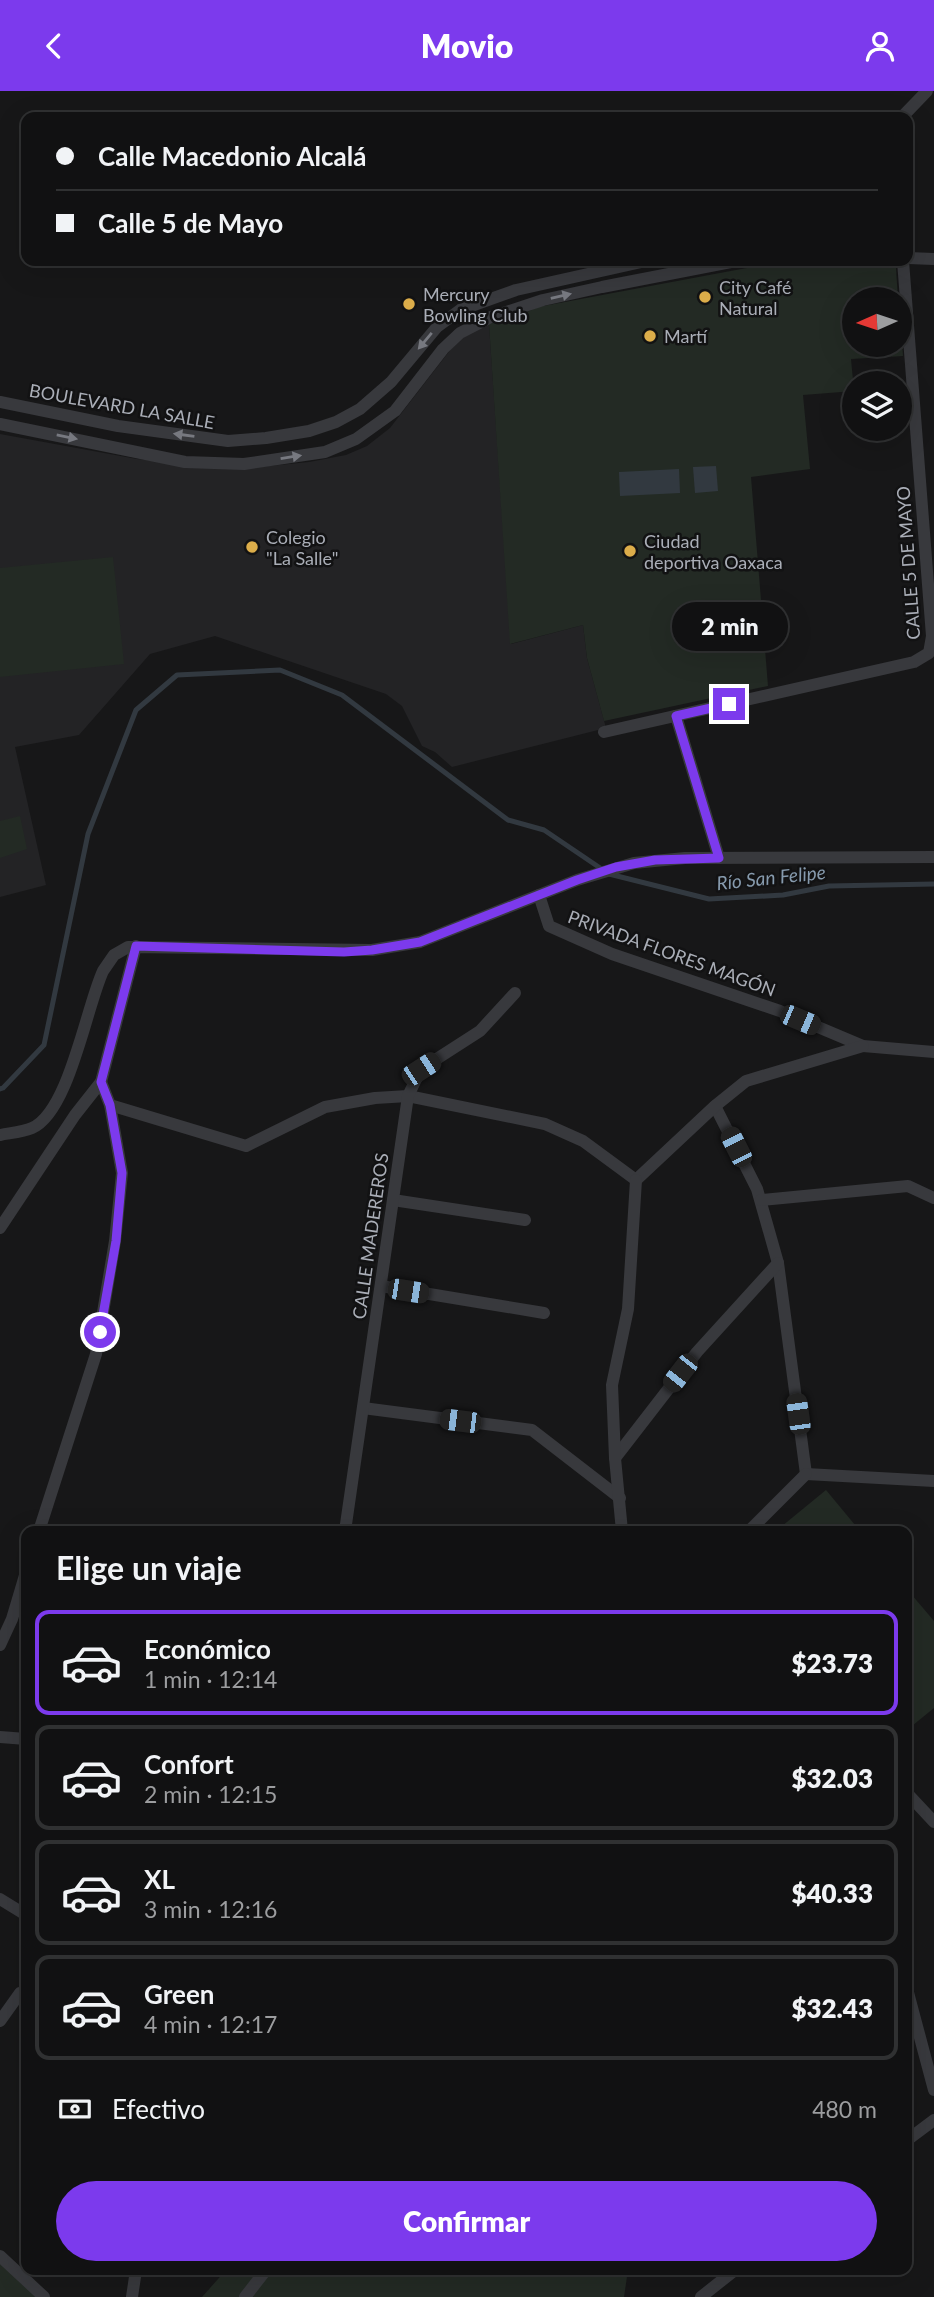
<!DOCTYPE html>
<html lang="es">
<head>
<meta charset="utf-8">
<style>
	body { margin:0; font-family:Lato,sans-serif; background:#1a1a1b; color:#f1f3f6; height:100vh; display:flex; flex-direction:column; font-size:26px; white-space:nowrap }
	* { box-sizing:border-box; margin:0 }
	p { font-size:23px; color:#9c9d9f }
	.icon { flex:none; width:38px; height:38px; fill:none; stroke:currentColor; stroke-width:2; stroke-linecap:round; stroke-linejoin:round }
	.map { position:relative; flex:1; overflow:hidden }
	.sheet { position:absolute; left:21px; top:1435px; width:891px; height:749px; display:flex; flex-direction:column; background:#111112; border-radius:14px; box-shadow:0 7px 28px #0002,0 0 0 2px #303132 }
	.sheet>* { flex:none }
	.hud { position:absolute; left:21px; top:21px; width:892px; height:154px; border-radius:14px; box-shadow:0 7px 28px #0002,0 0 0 2px #303132; display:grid; align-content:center; height:154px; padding:0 35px; background:#111112 }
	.needle { width:46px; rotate:267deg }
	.fabs { position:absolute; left:842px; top:196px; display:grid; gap:14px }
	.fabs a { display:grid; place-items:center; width:70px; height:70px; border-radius:50%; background:#111112; box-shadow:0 7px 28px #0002,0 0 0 2px #303132; font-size:35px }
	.end { position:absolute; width:32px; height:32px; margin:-16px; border:9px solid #7c3aed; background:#fff; box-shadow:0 0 0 4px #fff }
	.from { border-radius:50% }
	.bubble { position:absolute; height:49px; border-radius:24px; background:#111112; box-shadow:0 7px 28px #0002,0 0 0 2px #303132; font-size:23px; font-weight:800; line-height:49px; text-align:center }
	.car { position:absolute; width:21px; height:42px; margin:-21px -10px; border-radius:9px; box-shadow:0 0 5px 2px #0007; background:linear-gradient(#222 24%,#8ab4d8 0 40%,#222 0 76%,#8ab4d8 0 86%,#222 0) }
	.hud b { display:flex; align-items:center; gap:24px; height:66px; font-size:26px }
	.hud b+b { border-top:2px solid #303132 }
	.hud i { width:18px; height:18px; background:#f1f3f6 }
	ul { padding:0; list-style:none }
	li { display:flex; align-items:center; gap:21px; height:105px; margin:0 14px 10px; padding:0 21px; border:4px solid #303132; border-radius:14px }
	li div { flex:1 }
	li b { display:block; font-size:26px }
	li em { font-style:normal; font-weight:800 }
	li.current { border-color:#7c3aed }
	li>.icon { width:63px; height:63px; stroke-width:1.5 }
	h2 { padding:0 35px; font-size:32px; line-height:84px }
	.pay { display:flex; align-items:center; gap:18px; height:77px; padding:0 35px; font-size:26px }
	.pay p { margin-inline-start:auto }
	.cta { display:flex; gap:14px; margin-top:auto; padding:14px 35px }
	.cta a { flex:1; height:80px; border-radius:42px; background:#7c3aed; color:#fff; font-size:28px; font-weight:800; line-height:80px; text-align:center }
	header { display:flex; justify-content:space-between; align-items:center; height:91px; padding:0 35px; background:#7c3aed; color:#fff; font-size:32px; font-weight:800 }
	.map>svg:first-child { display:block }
</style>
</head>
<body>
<header><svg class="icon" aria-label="back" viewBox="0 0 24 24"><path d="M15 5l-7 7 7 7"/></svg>Movio<svg class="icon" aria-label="person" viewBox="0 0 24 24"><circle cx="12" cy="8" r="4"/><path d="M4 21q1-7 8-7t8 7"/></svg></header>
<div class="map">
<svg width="934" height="2206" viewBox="0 0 934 2206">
	<rect width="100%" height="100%" fill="#171718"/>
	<polygon fill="#232325" points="489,233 511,553 583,534 587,567 606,637 452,676 435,661 422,655 402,615 386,603 215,545 150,563 79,644 15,656 46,794 0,806 0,343 137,368 250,377 309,371 346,364 367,355 390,337 451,258 468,242"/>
	<g fill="#232a24">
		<polygon points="778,171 896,177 898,208 854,208 854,254 900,254 900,222 903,265 851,268 854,300 803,304 810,378 751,386 768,595 604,630 587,567 583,534 510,553 489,233 516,226 538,216"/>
		<polygon points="113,466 124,573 0,586 0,477"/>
		<polygon points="20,725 27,758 0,767 0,730"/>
		<polygon points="826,1399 860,1440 776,1440"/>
		<polygon points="906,1497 934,1530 934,1617 907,1639"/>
		<polygon points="0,2167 43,2206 0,2206"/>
		<polygon points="226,2179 628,2179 624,2206 202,2206"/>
	</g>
	<g fill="#323940">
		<polygon points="716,375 718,400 695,402 693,376"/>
		<polygon points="679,378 680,402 620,405 619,381"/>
	</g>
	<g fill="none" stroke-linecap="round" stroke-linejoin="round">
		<polyline stroke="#323940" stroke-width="5" points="0,998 3,997 44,954 88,743 136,619 177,584 280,579 342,604 508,729 544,739 609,783 709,808 783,804 829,795 934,793"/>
		<g stroke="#38393d" stroke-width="12">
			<polyline points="902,26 927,0"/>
			<polyline points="908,167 934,168"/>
			<polyline points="0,311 118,335 228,350 266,347 309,340 336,331 360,318 391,291 437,236 460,219 516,199 646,170"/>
			<polyline points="0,333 185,371 244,373 325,361 356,348 395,320 443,258 460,242 491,226 543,209 602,196 736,170"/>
			<polyline points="676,625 719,767"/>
			<polyline points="604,641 914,571 929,562 932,545 903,170"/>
			<polyline points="539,804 549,835 612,863 780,920 863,955 934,961"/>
			<polyline points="110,1014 246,1055 325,1016 375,1007 408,1005 545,1033 583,1050 636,1089"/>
			<polyline points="715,1015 757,1098 778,1172 806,1383"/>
			<path d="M0,1044C10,1042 23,1041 32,1037C69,1021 86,917 103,880L114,864L128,856L372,859L420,851L577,789L634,772L685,767L934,766"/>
			<polyline points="636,1089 715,1015 746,990 863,955"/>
			<polyline points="393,1109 525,1129"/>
			<polyline points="761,1109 908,1095 934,1107"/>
			<polyline points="0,1137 75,1024 101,991 136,855"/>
			<polyline points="381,1195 544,1222"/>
			<polyline points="363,1317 532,1339 620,1407"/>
			<polyline points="615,1367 697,1261 778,1172"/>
			<polyline points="806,1383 934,1390"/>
			<polyline points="39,1440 96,1263 115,1150 122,1082 110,1014 101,991"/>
			<polyline points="345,1440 408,1005 421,978 480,940 515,902"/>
			<polyline points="622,1440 615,1367 612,1294 628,1218 636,1089"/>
			<polyline points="749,1440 806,1383"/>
			<polyline points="0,1554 12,1528 26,1481"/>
			<polyline points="0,1646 26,1648"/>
			<polyline points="906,1701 934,1731"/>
			<polyline points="0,1808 26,1824"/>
			<polyline points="906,1894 934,1999"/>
			<polyline points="0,1930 20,1902"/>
			<polyline points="906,2050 934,2029"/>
			<polyline points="0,2165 44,2206"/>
			<polyline points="132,2206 136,2179"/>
			<polyline points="245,2206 266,2179"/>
			<polyline points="701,2206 735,2179"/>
		</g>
	</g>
	<defs><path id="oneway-solid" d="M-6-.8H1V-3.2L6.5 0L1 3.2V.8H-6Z" transform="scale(1.75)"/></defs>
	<g fill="#777980">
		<use href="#oneway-solid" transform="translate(561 205) rotate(-13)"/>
		<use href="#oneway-solid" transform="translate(425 250) rotate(130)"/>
		<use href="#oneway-solid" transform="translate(184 344) rotate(-172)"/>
		<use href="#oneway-solid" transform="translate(67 346) rotate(11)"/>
		<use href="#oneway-solid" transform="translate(291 366) rotate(-9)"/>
	</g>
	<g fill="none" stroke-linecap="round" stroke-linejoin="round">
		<polyline stroke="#7c3aed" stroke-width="9" points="100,1241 116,1150 122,1082 110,1014 101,991 136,855 344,861 372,859 420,851 577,789 616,776 655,769 719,767 676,625 729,613"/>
	</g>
	<g fill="#dcad4a" stroke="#121213" stroke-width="2.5">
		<circle cx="705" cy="206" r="7"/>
		<circle cx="409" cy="213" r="7"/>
		<circle cx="650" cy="245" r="7"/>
		<circle cx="252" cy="456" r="7"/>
		<circle cx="630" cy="460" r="7"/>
	</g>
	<g text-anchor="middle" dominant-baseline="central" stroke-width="5" stroke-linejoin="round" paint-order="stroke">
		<g font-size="18" fill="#aaaeb7" stroke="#121213" text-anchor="start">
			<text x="719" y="196">City Café<tspan x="719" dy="21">Natural</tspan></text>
			<text x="423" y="203">Mercury<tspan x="423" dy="21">Bowling Club</tspan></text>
			<text x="664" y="245">Martí</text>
			<text x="266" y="446">Colegio<tspan x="266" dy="21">"La Salle"</tspan></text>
			<text x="644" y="450">Ciudad<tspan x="644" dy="21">deportiva Oaxaca</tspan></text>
		</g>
		<g font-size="18" fill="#aaaeb7" stroke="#121213">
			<text transform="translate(122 315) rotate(10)">BOULEVARD LA SALLE</text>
			<text transform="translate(908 472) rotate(-94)">CALLE 5 DE MAYO</text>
			<text transform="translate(672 862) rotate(20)">PRIVADA FLORES MAGÓN</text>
			<text transform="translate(370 1145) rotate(-82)">CALLE MADEREROS</text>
		</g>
		<g font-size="19" font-style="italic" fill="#869aad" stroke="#121213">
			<text transform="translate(771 786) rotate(-6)">Río San Felipe</text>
		</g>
	</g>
</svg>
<div class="fabs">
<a><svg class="needle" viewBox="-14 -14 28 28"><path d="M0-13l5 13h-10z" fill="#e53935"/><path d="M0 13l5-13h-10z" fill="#9c9d9f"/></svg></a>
<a><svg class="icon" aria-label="layers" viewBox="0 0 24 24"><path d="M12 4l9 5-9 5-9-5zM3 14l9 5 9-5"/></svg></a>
</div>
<i class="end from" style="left:100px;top:1241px"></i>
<i class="end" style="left:729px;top:613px"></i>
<div class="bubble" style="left:672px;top:511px;width:116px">2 min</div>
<i class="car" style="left:800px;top:929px;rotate:113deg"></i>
<i class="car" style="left:421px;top:978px;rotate:57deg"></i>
<i class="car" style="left:736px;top:1056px;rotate:333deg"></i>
<i class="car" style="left:408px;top:1200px;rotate:99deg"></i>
<i class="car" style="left:680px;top:1282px;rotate:218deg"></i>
<i class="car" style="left:798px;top:1323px;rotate:352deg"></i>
<i class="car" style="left:460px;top:1330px;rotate:277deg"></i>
<div class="hud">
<b><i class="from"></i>Calle Macedonio Alcalá</b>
<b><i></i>Calle 5 de Mayo</b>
</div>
<section class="sheet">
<h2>Elige un viaje</h2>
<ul>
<li class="current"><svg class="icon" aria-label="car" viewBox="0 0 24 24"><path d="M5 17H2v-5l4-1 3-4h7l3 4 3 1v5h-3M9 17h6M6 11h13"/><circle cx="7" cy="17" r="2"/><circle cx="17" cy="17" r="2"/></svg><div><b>Económico</b><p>1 min · 12:14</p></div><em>$23.73</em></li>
<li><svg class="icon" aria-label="car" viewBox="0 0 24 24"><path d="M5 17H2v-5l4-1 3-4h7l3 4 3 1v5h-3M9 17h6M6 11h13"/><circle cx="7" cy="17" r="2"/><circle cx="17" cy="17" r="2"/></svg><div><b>Confort</b><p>2 min · 12:15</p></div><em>$32.03</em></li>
<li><svg class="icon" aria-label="car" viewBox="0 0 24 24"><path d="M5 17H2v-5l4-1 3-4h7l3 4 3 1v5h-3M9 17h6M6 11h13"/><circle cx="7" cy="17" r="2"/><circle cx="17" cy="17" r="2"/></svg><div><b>XL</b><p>3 min · 12:16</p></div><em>$40.33</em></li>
<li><svg class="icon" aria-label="car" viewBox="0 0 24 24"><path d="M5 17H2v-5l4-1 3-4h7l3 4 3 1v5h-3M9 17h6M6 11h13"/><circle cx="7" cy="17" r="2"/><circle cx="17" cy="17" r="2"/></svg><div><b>Green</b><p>4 min · 12:17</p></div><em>$32.43</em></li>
</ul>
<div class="pay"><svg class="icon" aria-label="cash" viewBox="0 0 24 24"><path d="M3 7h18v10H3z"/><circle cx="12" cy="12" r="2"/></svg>Efectivo<p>480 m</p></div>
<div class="cta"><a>Confirmar</a></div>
</section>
</div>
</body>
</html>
